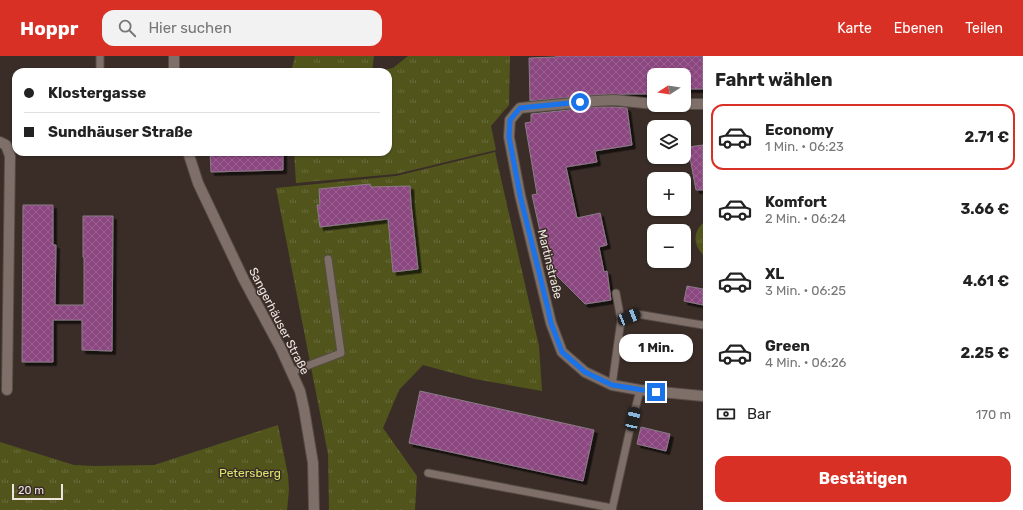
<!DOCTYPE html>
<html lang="de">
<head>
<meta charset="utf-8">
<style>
	body { margin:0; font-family:Rubik,sans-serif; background:#f2f2f2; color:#222; height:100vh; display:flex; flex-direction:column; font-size:15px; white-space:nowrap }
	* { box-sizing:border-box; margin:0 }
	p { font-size:13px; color:#767676 }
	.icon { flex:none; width:22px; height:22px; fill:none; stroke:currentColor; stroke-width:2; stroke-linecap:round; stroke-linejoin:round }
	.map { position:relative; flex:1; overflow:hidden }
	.panel { display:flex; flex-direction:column; background:#fff; width:320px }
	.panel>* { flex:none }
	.top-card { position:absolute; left:12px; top:12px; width:380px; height:88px; border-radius:12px; box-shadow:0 1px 3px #0004; display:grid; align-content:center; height:88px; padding:0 12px; background:#fff }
	.needle { width:26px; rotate:258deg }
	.controls { position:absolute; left:647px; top:12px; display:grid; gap:8px }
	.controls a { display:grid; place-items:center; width:44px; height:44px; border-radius:8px; background:#fff; box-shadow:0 1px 3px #0004; font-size:20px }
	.scale { position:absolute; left:12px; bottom:10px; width:51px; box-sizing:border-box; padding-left:4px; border:2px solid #eee5e1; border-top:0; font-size:11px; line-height:14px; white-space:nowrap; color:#eee5e1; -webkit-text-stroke:3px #3a2d27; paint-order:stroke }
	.end { position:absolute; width:18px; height:18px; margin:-9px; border:5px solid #1a73e8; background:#fff; box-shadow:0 0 0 2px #fff }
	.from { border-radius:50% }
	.bubble { position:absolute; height:28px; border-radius:12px; background:#fff; box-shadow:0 1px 3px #0004; font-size:13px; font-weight:700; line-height:28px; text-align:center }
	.car { position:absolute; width:12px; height:24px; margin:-12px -6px; border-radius:5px; box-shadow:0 0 3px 1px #0007; background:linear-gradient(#222 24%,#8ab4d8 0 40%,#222 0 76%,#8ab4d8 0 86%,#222 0) }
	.top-card b { display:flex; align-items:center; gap:14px; height:38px; font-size:15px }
	.top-card b+b { border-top:1px solid #e0e0e0 }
	.top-card i { width:10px; height:10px; background:#222 }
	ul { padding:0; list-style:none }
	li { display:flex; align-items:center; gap:12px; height:66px; margin:0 8px 6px; padding:0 4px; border:2px solid transparent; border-radius:12px }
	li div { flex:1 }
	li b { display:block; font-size:15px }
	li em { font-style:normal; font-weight:700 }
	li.active { border-color:#d93025 }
	li>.icon { width:36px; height:36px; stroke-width:1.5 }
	h2 { padding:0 12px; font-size:18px; line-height:48px }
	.pay { display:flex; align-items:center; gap:10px; height:44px; padding:0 12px; font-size:15px }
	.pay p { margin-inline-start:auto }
	.button { display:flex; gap:8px; margin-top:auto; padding:8px 12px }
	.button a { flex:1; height:46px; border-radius:12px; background:#d93025; color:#fff; font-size:16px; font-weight:700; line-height:46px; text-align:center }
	header { display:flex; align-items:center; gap:24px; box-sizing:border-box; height:56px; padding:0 20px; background:#d93025; color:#fff }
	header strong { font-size:19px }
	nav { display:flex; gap:22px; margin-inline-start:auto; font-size:14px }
	.search { width:280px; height:36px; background:#f2f2f2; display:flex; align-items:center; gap:10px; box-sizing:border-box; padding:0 14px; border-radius:12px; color:#767676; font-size:15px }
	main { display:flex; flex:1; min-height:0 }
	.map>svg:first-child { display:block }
</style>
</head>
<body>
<header>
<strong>Hoppr</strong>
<div class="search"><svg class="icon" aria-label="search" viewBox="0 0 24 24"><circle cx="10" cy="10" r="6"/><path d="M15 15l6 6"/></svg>Hier suchen</div>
<nav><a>Karte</a><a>Ebenen</a><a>Teilen</a></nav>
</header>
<main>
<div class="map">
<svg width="703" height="454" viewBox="0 0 703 454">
	<defs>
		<pattern id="grass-tufts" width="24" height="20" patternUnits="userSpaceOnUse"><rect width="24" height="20" fill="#51551c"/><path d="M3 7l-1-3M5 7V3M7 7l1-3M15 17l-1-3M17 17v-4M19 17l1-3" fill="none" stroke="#6a6d3d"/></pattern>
		<pattern id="building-cross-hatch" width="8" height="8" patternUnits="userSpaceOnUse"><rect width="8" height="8" fill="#8b477f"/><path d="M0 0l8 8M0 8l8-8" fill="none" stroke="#9c6191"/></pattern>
		<filter id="shadow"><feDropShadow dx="3.5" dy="3.5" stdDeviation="0" flood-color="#0009"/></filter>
	</defs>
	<rect width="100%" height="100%" fill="#3a2d27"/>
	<g fill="url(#grass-tufts)">
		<polygon points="295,0 374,0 372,16 291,16"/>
		<polygon points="408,0 510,0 509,49 491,70 496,94 396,118 296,127 294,96 388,96 388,16 374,16 393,12"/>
		<polygon points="495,96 539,290 542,335 475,323 423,309 399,334 383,372 417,420 415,454 329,454 328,398 276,132 396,120"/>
		<path d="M703,167V199C693,189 693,176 703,167Z"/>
		<polygon points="278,369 288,419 289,434 287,454 0,454 0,386 74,409 95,410 154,409"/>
	</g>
	<g fill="url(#building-cross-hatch)" stroke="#8a7d87" filter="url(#shadow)">
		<polygon points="556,0 703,0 703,33 685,33 685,19 654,19 654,38 624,38 624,39 614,38 595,39 530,45 529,2 556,1"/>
		<polygon points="595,51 614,51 627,52 632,89 595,95 597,106 566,111 577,162 600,157 607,189 599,191 604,216 607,215 611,244 585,248 548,211 532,139 537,138 525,67 531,66 531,58"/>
		<polygon points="703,89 703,134 696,134 688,91"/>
		<polygon points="210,96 283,96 283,114 211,116"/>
		<polygon points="370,128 371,131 410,130 411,148 418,213 393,216 388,163 320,171 317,149 320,149 319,133"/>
		<polygon points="23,149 53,149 53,189 56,189 55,249 84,249 84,202 83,201 83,160 113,160 112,295 82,294 82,264 53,264 53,306 22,306"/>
		<polygon points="687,230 703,233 703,249 684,245"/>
		<polygon points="420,335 594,374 583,425 409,387"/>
		<polygon points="641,371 670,378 666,395 637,388"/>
	</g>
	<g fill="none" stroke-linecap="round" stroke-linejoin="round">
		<defs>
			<g id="service">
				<polyline points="100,0 100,16"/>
				<polyline points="621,264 637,258 703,269"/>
				<polyline points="291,316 341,297 328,203"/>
				<polyline points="612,329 621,264 616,237"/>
				<polyline points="428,417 612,452"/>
				<polyline points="612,454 630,373 640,334"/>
			</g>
			<g id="minor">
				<polyline points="174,0 174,16"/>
				<polyline points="654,48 614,44 595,45 520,52 510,64 509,81 520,139 551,267 562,296 585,316 612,329 640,334 703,340"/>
				<polyline points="684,48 703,48"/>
				<polyline points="0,86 6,89 10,100 7,334"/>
				<polyline points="188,96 198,127 244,224 281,293 300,335 304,353 313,407 314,454"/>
			</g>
		</defs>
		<use href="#service" stroke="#564b46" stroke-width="9"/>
		<use href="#minor" stroke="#564b46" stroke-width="12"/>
		<use href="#service" stroke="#7e6f68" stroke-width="7"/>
		<use href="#minor" stroke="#7e6f68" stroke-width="10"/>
	</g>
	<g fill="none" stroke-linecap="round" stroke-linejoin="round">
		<polyline stroke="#1a73e8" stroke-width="5" points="580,46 520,52 510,64 509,81 520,139 548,253 551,267 562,296 585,316 612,329 656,336"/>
	</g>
	<g text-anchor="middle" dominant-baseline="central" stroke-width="3" stroke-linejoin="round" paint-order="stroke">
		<g font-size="12" fill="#eee5e1" stroke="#3a2d27">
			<text transform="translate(550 208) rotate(76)">Martinstraße</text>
			<text transform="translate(279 265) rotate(63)">Sangerhäuser Straße</text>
		</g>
		<g font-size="12" fill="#dbe66a" stroke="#3a2d27">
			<text x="250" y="417">Petersberg</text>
		</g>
	</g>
</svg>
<div class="controls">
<a><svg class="needle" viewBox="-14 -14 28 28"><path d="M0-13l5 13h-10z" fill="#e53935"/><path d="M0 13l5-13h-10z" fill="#767676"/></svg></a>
<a><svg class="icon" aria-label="layers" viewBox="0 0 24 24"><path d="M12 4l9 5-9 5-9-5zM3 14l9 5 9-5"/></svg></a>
<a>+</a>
<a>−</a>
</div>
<div class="scale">20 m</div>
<i class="end from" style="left:580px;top:46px"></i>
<i class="end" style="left:656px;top:336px"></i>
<div class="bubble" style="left:619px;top:278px;width:74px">1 Min.</div>
<i class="car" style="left:629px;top:261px;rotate:68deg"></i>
<i class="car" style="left:633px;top:363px;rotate:13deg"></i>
<div class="top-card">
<b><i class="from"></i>Klostergasse</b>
<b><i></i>Sundhäuser Straße</b>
</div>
</div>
<section class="panel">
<h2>Fahrt wählen</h2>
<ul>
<li class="active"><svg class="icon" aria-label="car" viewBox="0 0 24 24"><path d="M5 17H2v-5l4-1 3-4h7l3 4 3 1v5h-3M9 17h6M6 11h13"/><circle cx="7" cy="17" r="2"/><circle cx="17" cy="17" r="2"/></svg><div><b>Economy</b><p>1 Min. · 06:23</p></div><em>2.71 €</em></li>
<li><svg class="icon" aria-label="car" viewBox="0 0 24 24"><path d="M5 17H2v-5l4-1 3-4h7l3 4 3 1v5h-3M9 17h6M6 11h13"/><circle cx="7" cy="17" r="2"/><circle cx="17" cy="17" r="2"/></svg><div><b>Komfort</b><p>2 Min. · 06:24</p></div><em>3.66 €</em></li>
<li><svg class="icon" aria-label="car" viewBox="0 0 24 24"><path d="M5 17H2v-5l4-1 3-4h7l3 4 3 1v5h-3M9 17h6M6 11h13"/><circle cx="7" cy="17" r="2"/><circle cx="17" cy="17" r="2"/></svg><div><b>XL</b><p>3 Min. · 06:25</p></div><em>4.61 €</em></li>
<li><svg class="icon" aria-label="car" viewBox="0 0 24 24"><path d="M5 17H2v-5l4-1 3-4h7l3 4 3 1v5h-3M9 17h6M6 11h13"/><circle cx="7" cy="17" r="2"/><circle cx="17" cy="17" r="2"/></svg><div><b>Green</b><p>4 Min. · 06:26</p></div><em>2.25 €</em></li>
</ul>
<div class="pay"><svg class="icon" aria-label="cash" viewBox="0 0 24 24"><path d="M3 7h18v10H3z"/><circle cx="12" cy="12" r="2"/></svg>Bar<p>170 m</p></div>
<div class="button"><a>Bestätigen</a></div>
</section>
</main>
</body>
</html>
